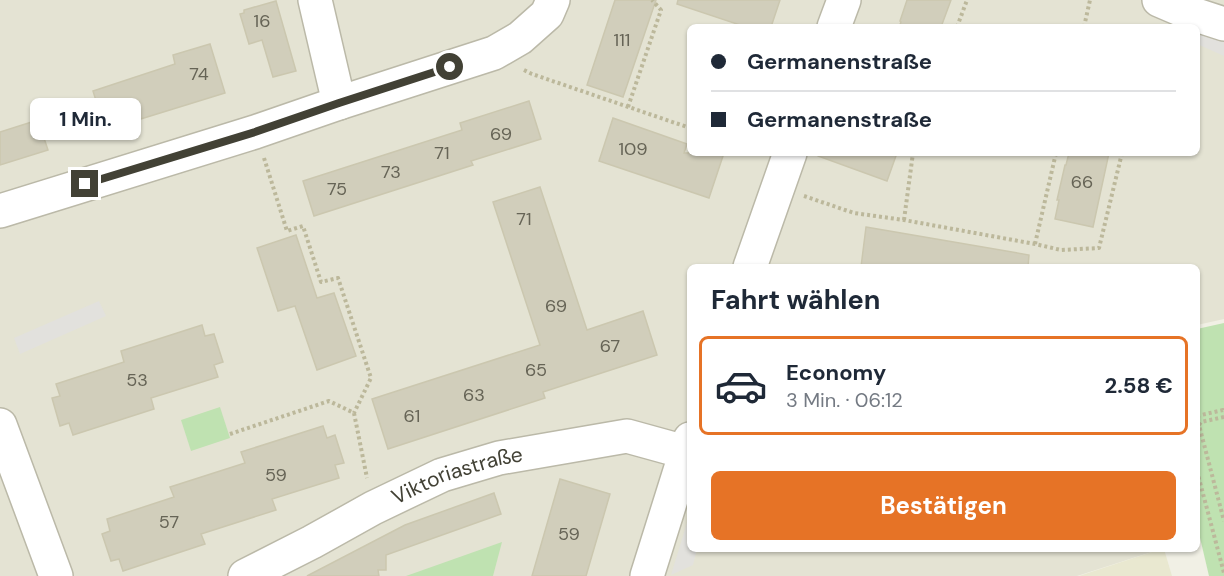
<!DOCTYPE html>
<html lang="de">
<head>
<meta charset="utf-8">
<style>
	body { margin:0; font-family:"DM Sans",sans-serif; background:#f6f6f7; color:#1f2937; height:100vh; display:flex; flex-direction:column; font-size:22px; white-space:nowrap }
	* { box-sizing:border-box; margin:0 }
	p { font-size:20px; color:#747a83 }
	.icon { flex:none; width:33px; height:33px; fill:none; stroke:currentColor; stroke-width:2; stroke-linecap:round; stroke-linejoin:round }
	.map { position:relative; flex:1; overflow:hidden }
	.side { position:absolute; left:687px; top:264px; width:513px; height:288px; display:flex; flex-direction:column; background:#fff; border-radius:9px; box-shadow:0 2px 4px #0004 }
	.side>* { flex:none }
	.top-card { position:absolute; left:687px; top:24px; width:513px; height:132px; border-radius:9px; box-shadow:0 2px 4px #0004; display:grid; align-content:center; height:132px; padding:0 24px; background:#fff }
	.end { position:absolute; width:27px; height:27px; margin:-14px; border:8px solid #424135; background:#fff; box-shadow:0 0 0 3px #fff }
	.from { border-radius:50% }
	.bubble { position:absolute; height:42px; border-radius:9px; background:#fff; box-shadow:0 2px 4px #0004; font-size:20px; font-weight:700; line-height:42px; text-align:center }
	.top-card b { display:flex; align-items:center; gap:21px; height:57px; font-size:22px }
	.top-card b+b { border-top:2px solid #e0e1e3 }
	.top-card i { width:15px; height:15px; background:#1f2937 }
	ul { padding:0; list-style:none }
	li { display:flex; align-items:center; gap:18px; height:99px; margin:0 12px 9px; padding:0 12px; border:3px solid transparent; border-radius:9px }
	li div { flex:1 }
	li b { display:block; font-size:22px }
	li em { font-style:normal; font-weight:700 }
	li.active { border-color:#e67326 }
	li>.icon { width:54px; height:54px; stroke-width:1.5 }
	h2 { padding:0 24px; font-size:27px; line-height:72px }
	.action { display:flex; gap:12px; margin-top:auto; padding:12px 24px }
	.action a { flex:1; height:69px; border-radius:9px; background:#e67326; color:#fff; font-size:24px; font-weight:700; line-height:69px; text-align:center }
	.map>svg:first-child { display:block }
</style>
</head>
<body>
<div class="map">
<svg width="1224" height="576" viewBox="0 0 1224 576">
	<rect width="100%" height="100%" fill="#f1f0e5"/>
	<path fill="#e4e3d3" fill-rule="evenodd" d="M0,0H1224V319L1197,325V267H690V549H1161L1077,576H0ZM690,27H1197V153H690Z"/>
	<polygon fill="#e9e8d0" points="1161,549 1164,549 1172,576 1079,576"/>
	<g fill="#bfe2b1">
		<polygon points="1224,323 1224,576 1209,576 1197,525 1197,329"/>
		<polygon points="220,407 230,438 191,451 181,420"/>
		<polygon points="502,542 493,576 406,576"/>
	</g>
	<g fill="#e2e1dd">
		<polygon points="1168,15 1224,35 1224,56 1197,44 1197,27 1173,27"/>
		<polygon points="99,301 106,316 20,354 14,338"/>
		<polygon points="690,513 690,549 697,549 693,565 671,575"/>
	</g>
	<g fill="#d1cebb" stroke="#cbc7af" stroke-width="1.5">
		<polygon points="615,0 656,0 623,97 587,85"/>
		<polygon points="678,0 780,0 771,27 746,27 677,4"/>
		<polygon points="907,0 951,0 941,27 899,27 901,22 900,21"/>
		<polygon points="276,1 296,71 273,77 262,40 249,44 240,14 244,13 244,10"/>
		<polygon points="210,44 225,93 105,130 93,91 175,64 173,55"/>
		<polygon points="529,101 541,139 471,161 473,165 314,216 303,181 462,130 460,123"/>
		<polygon points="613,118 687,144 684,153 724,153 709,198 599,161"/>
		<polygon points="38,120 48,150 0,165 0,132"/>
		<polygon points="818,153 897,153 887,181 818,156"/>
		<polygon points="1069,153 1109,153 1093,227 1055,219 1059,200 1057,200 1065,165 1066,165"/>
		<polygon points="540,187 587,330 643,311 657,355 543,392 545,398 388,449 372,399 540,345 493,202"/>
		<polygon points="866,227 1029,255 1028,267 861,267"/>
		<polygon points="296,235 317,298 334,293 356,356 317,370 295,306 278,311 257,248"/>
		<polygon points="202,325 205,336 214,334 223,362 214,365 218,377 151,398 154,409 73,435 69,423 60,426 52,398 60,396 56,384 124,362 121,351"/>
		<polygon points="323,426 327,438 335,435 344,463 335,465 339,478 272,499 276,510 201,534 205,544 123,571 119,559 111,561 102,534 110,531 107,519 174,497 170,487 245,463 241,452"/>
		<polygon points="560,479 610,494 586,576 532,576"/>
		<polygon points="494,493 501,514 386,555 386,570 378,570 379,576 307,576 405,525"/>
	</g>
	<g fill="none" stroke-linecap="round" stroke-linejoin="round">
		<defs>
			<g id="minor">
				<polyline points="315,0 339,103"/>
				<polyline points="1159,0 1187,12 1224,24"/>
				<polyline points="834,27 844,0"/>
				<polyline points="0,211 255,132 339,103 494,53 520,38 547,14 553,0"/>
				<polyline points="750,267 790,153"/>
				<polyline points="0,425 56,576"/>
				<path id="s1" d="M245,576L312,542L373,508L442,475L499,458L627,436L685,452"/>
				<polyline points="647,576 690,439"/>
			</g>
		</defs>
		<use href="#minor" stroke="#bbb9a8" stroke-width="36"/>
		<g stroke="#bcb89b" stroke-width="4" stroke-dasharray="3 3" stroke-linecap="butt">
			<polyline points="957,27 967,0"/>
			<polyline points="1084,27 1090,0"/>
			<polyline points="524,70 532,74 690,128"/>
			<polyline points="628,107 661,10 652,0"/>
			<polyline points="264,158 287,231 303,226 321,282 338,278 371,378 354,413"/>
			<polyline points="804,196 854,213 904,220 1035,244 1061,250 1099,248 1122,153"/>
			<polyline points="904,220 913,153"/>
			<polyline points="1035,244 1056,153"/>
			<polyline points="1197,416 1223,410 1224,412"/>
			<polyline points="1224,417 1201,422 1199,425 1224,521"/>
			<polyline points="230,434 329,401 354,413 367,478"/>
			<polyline points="1197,471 1224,573"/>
		</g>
		<use href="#minor" stroke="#fff" stroke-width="33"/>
	</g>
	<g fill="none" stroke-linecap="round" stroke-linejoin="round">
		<polyline stroke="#424135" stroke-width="8" points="85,184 255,132 339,103 450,67"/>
	</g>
	<g text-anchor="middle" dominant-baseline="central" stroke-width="6" stroke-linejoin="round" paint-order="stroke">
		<g font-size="18" fill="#666456">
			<text x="262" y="21">16</text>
			<text x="622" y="40">111</text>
			<text x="199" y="74">74</text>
			<text x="501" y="134">69</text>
			<text x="633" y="149">109</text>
			<text x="442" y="153">71</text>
			<text x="391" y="172">73</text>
			<text x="1082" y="182">66</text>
			<text x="337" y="189">75</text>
			<text x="524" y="219">71</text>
			<text x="556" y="306">69</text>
			<text x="610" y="346">67</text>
			<text x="536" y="370">65</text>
			<text x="137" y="380">53</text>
			<text x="474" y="395">63</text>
			<text x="412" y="416">61</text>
			<text x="276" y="475">59</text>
			<text x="169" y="522">57</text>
			<text x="569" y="534">59</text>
		</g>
		<g font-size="21" fill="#424135" stroke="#fff">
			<text stroke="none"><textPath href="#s1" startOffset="236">Viktoriastraße</textPath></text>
		</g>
	</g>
</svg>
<i class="end from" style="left:450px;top:67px"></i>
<i class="end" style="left:85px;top:184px"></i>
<div class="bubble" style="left:30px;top:98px;width:111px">1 Min.</div>
<div class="top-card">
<b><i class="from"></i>Germanenstraße</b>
<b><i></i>Germanenstraße</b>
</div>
<section class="side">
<h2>Fahrt wählen</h2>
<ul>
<li class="active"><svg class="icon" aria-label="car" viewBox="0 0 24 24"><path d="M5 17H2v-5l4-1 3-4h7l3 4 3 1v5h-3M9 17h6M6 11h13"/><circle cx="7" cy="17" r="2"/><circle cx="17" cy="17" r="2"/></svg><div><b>Economy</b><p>3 Min. · 06:12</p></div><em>2.58 €</em></li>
</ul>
<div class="action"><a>Bestätigen</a></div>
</section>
</div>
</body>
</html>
